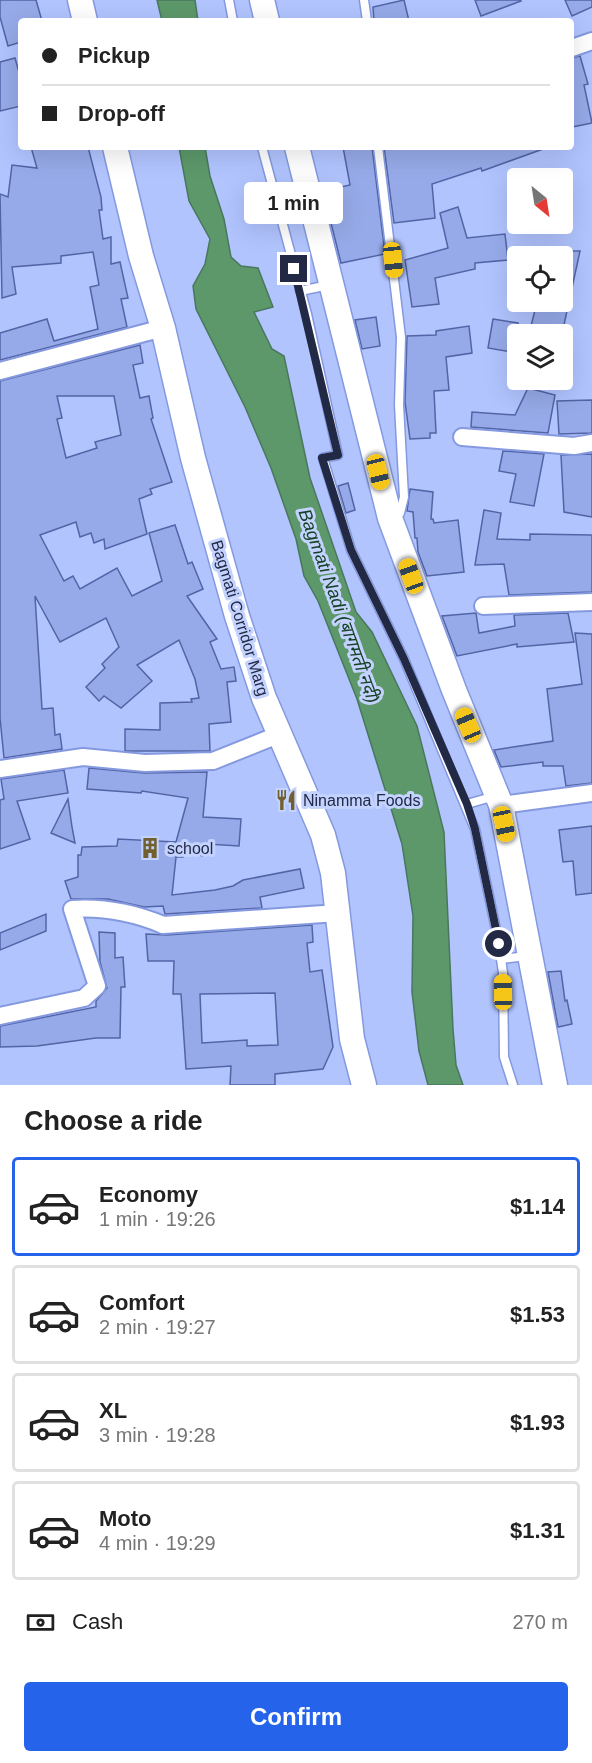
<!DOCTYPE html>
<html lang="en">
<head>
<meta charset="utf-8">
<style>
	body { margin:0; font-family:Arial,"Noto Sans Devanagari",sans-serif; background:#f6f6f6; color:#222; height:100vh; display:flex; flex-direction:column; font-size:22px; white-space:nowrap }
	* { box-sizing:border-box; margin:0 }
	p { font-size:20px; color:#767676 }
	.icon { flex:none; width:33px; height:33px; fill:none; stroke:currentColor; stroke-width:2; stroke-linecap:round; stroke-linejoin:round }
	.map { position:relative; height:1085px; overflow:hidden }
	.panel { display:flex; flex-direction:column; background:#fff; flex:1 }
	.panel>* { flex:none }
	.hud { position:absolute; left:18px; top:18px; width:556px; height:132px; border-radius:6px; box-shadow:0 6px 24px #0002; display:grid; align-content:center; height:132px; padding:0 24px; background:#fff }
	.needle { width:39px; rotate:150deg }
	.controls { position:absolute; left:507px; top:168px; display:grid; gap:12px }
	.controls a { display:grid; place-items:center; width:66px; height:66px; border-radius:6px; background:#fff; box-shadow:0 6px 24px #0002; font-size:30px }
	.end { position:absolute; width:27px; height:27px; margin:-14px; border:8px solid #212945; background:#fff; box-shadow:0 0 0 3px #fff }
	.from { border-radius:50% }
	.bubble { position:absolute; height:42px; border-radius:6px; background:#fff; box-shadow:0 6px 24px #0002; font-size:20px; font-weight:700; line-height:42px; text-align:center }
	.car { position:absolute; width:18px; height:36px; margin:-18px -9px; border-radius:8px; box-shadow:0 0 4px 2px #0007; background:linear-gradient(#f5c518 24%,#345 0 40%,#f5c518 0 76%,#345 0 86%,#f5c518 0) }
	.hud b { display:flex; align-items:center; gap:21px; height:57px; font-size:22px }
	.hud b+b { border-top:2px solid #e0e0e0 }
	.hud i { width:15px; height:15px; background:#222 }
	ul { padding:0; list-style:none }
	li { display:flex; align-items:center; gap:18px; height:99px; margin:0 12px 9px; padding:0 12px; border:3px solid #e0e0e0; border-radius:6px }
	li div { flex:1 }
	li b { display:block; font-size:22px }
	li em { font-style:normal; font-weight:700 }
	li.selected { border-color:#2563eb }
	li>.icon { width:54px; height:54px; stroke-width:1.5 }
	h2 { padding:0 24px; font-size:27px; line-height:72px }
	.pay { display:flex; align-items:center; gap:15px; height:66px; padding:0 24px; font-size:22px }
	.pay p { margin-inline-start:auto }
	.action { display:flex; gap:12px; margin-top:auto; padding:12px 24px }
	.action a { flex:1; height:69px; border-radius:6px; background:#2563eb; color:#fff; font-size:24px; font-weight:700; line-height:69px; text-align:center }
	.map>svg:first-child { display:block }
</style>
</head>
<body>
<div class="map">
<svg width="592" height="1085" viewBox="0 0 592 1085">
	<rect width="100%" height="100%" fill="#b1c4fe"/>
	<g fill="#5c986a" stroke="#4a775f" stroke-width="1.5">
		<polygon points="157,0 195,0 198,21 162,21"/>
		<polygon points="179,147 205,147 210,176 224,219 231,257 241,266 258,268 273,307 254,312 272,349 284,356 310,478 356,612 372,632 417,726 444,832 453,1029 456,1065 463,1085 428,1085 419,1051 412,992 413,916 402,844 357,699 318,601 304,576 296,539 271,468 245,407 196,309 193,286 205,264 210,239 189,201"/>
	</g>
	<g fill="#96aae9" stroke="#5264a6" stroke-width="1.5" fill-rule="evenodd">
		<polygon points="0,0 36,0 42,21 21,21 21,42 8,46 0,17"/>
		<polygon points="404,0 409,21 374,21 373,7"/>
		<polygon points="475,0 520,0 521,1 481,16"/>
		<polygon points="565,0 592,0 592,7 572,16"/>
		<polygon points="580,56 588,84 584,85 592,123 572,127 572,58"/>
		<polygon points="15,58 21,79 21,106 0,111 0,62"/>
		<polygon points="31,147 88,147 101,197 102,210 99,210 103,239 111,237 111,264 120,262 128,298 121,299 127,327 0,360 0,333 47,319 54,341 98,329 90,287 99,285 93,252 61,256 61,263 12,267 16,294 2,298 0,194 8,197 12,165 37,168"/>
		<polygon points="343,147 372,147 385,254 341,263 323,191 350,185"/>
		<polygon points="384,147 542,147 543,149 482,171 481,168 432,184 435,218 394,223"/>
		<polygon points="458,207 467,238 505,234 508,260 475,263 475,269 435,278 439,304 412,307 405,260 448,248 440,213"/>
		<polygon points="562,251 580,251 562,334 529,334 537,302 562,302"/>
		<polygon points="376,317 380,346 362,349 355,320"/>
		<polygon points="493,319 518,323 518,353 488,348"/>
		<polygon points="469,326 472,353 446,357 449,390 434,391 436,433 430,433 430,438 410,439 405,402 407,336 436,335 436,331"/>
		<path d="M140,345L143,363L133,365L140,398L149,396L153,418L151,419L172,482L150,489L152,494L139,499L147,534L105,549L104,539L94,543L91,533L80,537L76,522L40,535L64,581L73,576L80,589L117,568L132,596L162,581L149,533L175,525L188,564L192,562L203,589L187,596L217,639L210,642L221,669L234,667L236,681L227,682L231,722L209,724L210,751H125V729L160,730V703L192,702L191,699L199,698L195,679L179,640L137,665L152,681L121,708L104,696L99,701L86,687L105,668L102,664L119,647L106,618L60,642L35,596L42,709L53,708L55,735L60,734L62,749L4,758L0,718V381ZM57,396H114L121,435L95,442L97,448L66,458L57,419L62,418Z"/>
		<polygon points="528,388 555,395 548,433 471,427 472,412 515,415"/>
		<polygon points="592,400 592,433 559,434 557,401"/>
		<polygon points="503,451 544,454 534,506 510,502 516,474 499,471"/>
		<polygon points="592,454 592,517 564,512 561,455"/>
		<polygon points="348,483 355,510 346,513 338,486"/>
		<polygon points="410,489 433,492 431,519 433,519 434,523 458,520 464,572 427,576 418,552 417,538 415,538 413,512 407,511"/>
		<polygon points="484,510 501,513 497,539 530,540 530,534 592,535 592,592 509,595 504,564 475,565"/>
		<polygon points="476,613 479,633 515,626 514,615 568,613 574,642 517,647 517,644 457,656 442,616"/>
		<polygon points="575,633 592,634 592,783 566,786 563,766 543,766 543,762 501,767 494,750 553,741 547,689 582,684"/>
		<polygon points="89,768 144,773 207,772 203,817 241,819 239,846 207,844 203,856 183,850 183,857 176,857 172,895 215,890 233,886 243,880 300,869 304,888 260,897 262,908 165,914 163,906 144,907 108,899 71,899 65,881 78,877 78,855 81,855 82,847 117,846 118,839 176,842 188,798 142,791 141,793 87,789"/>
		<polygon points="64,770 68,793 17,801 30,839 0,849 0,800 4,799 1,779"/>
		<polygon points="68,799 72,827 75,843 51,833"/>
		<polygon points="592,826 592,893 576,895 573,861 563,862 559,830"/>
		<polygon points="46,914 46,931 0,950 0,933"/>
		<path d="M312,925L313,942L307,943L310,972L322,970L333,1047L323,1069L275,1074V1085H230L231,1066L186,1069L181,994H173L174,961H148L146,934L167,935ZM275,993L278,1045L247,1046V1040L202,1043L200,994Z"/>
		<polygon points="99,932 115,933 115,958 123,957 125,987 121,987 120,1038 96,1038 37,1046 0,1047 0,1026 96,1007 96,1001 107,988 100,962"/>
		<polygon points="561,971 565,1001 567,1000 572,1024 558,1027 548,972"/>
	</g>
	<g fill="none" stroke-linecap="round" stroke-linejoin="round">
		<defs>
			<g id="lane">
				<polyline points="229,0 233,21"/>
				<polyline points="364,0 367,21"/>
				<polyline points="262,147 307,314 338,455 323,458 351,550 404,659 475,829 499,944 503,973 504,1057 513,1085"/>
				<polyline points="378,147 401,337 399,405 404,497 400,513 393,516"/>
				<polyline points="300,291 329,285"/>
				<polyline points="467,804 495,796"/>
				<polyline points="501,959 527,956"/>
			</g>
			<g id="street">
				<polyline points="572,48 592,41"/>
				<polyline points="0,371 163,328"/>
				<polyline points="462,437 574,446 592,443"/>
				<polyline points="483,606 592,602"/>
				<polyline points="0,769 83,757 145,763 213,761 278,735"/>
				<polyline points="501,805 592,793"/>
				<path d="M0,1016L84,998L97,986L72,909C104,907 132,912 163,925L338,913"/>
			</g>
			<g id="secondary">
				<polyline points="80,0 85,21"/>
				<polyline points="262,0 267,21"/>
				<polyline points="115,147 141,256 163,328 193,458 237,616 264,698 323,835 333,873 352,1039 364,1085"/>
				<polyline points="297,147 390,518 454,690 501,805 555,1085"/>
			</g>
		</defs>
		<use href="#lane" stroke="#8499df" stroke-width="11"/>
		<use href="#street" stroke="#8499df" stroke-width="20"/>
		<use href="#secondary" stroke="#8499df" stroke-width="27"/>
		<use href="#lane" stroke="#fff" stroke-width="8"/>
		<use href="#street" stroke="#fff" stroke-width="16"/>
		<use href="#secondary" stroke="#fff" stroke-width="24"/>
	</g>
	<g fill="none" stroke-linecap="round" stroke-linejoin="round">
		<polyline stroke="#212945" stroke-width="8" points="294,269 338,455 322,458 351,550 404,659 467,804 475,829 499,944"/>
	</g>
	<defs>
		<symbol id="restaurant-bare" viewBox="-9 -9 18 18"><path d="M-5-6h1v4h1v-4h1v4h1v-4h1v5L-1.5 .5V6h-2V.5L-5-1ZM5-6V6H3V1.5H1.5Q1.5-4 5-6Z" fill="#715f2d" stroke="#c3d2fe" stroke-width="2.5" paint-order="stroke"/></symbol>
		<symbol id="building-bare" viewBox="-9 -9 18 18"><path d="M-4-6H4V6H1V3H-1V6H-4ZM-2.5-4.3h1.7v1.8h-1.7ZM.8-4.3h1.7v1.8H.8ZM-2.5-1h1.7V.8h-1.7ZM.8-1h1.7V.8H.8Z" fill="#715f2d" stroke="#c3d2fe" stroke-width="2.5" paint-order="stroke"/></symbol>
	</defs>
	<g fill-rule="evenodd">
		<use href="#restaurant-bare" x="271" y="785" width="30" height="30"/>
		<use href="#building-bare" x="135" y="833" width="30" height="30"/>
	</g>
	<g text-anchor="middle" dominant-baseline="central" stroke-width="6" stroke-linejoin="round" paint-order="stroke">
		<g font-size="16" fill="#212945" stroke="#c3d2fe">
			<text transform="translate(240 618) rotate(73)">Bagmati Corridor Marg</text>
		</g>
		<g font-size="16" fill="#212945" stroke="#c3d2fe" text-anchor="start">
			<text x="303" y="800">Ninamma Foods</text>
			<text x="167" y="848">school</text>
		</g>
		<g font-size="18" font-style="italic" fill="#154222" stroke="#c3d2fe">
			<text transform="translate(339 606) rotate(70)">Bagmati Nadi (बागमती नदी)</text>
		</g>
	</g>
</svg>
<div class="controls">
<a><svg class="needle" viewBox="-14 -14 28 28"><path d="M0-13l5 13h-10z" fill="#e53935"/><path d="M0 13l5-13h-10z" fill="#767676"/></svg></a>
<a><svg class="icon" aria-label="locate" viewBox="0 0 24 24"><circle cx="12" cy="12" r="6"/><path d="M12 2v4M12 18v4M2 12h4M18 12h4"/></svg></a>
<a><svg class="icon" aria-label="layers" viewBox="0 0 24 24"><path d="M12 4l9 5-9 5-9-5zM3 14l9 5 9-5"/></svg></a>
</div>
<i class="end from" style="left:499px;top:944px"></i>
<i class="end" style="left:294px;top:269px"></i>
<div class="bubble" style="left:244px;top:182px;width:99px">1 min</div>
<i class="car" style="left:393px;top:260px;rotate:174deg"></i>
<i class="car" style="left:378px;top:472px;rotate:166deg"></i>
<i class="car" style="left:411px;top:576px;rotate:340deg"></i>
<i class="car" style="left:468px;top:725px;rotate:337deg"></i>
<i class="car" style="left:504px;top:824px;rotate:168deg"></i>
<i class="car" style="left:503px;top:992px;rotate:359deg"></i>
<div class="hud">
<b><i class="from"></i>Pickup</b>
<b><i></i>Drop-off</b>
</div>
</div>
<section class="panel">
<h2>Choose a ride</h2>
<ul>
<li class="selected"><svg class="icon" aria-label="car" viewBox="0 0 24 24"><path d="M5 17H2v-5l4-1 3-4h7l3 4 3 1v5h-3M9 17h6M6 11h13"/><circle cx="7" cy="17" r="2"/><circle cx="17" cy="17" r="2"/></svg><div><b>Economy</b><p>1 min · 19:26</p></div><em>$1.14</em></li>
<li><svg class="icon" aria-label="car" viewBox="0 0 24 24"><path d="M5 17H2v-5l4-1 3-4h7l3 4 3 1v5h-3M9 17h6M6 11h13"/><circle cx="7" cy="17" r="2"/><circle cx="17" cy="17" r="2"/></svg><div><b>Comfort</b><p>2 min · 19:27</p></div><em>$1.53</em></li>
<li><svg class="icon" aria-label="car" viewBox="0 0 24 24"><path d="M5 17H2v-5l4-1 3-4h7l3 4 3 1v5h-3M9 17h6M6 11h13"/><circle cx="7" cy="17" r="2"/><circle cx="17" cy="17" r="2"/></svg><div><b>XL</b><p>3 min · 19:28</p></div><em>$1.93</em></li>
<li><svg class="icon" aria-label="car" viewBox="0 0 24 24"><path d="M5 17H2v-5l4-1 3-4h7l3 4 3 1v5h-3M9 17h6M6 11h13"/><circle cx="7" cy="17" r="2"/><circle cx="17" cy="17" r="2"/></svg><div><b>Moto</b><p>4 min · 19:29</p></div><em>$1.31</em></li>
</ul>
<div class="pay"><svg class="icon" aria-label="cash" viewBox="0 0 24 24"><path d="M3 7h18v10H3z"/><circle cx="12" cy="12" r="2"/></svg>Cash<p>270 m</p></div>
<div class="action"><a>Confirm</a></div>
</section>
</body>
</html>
